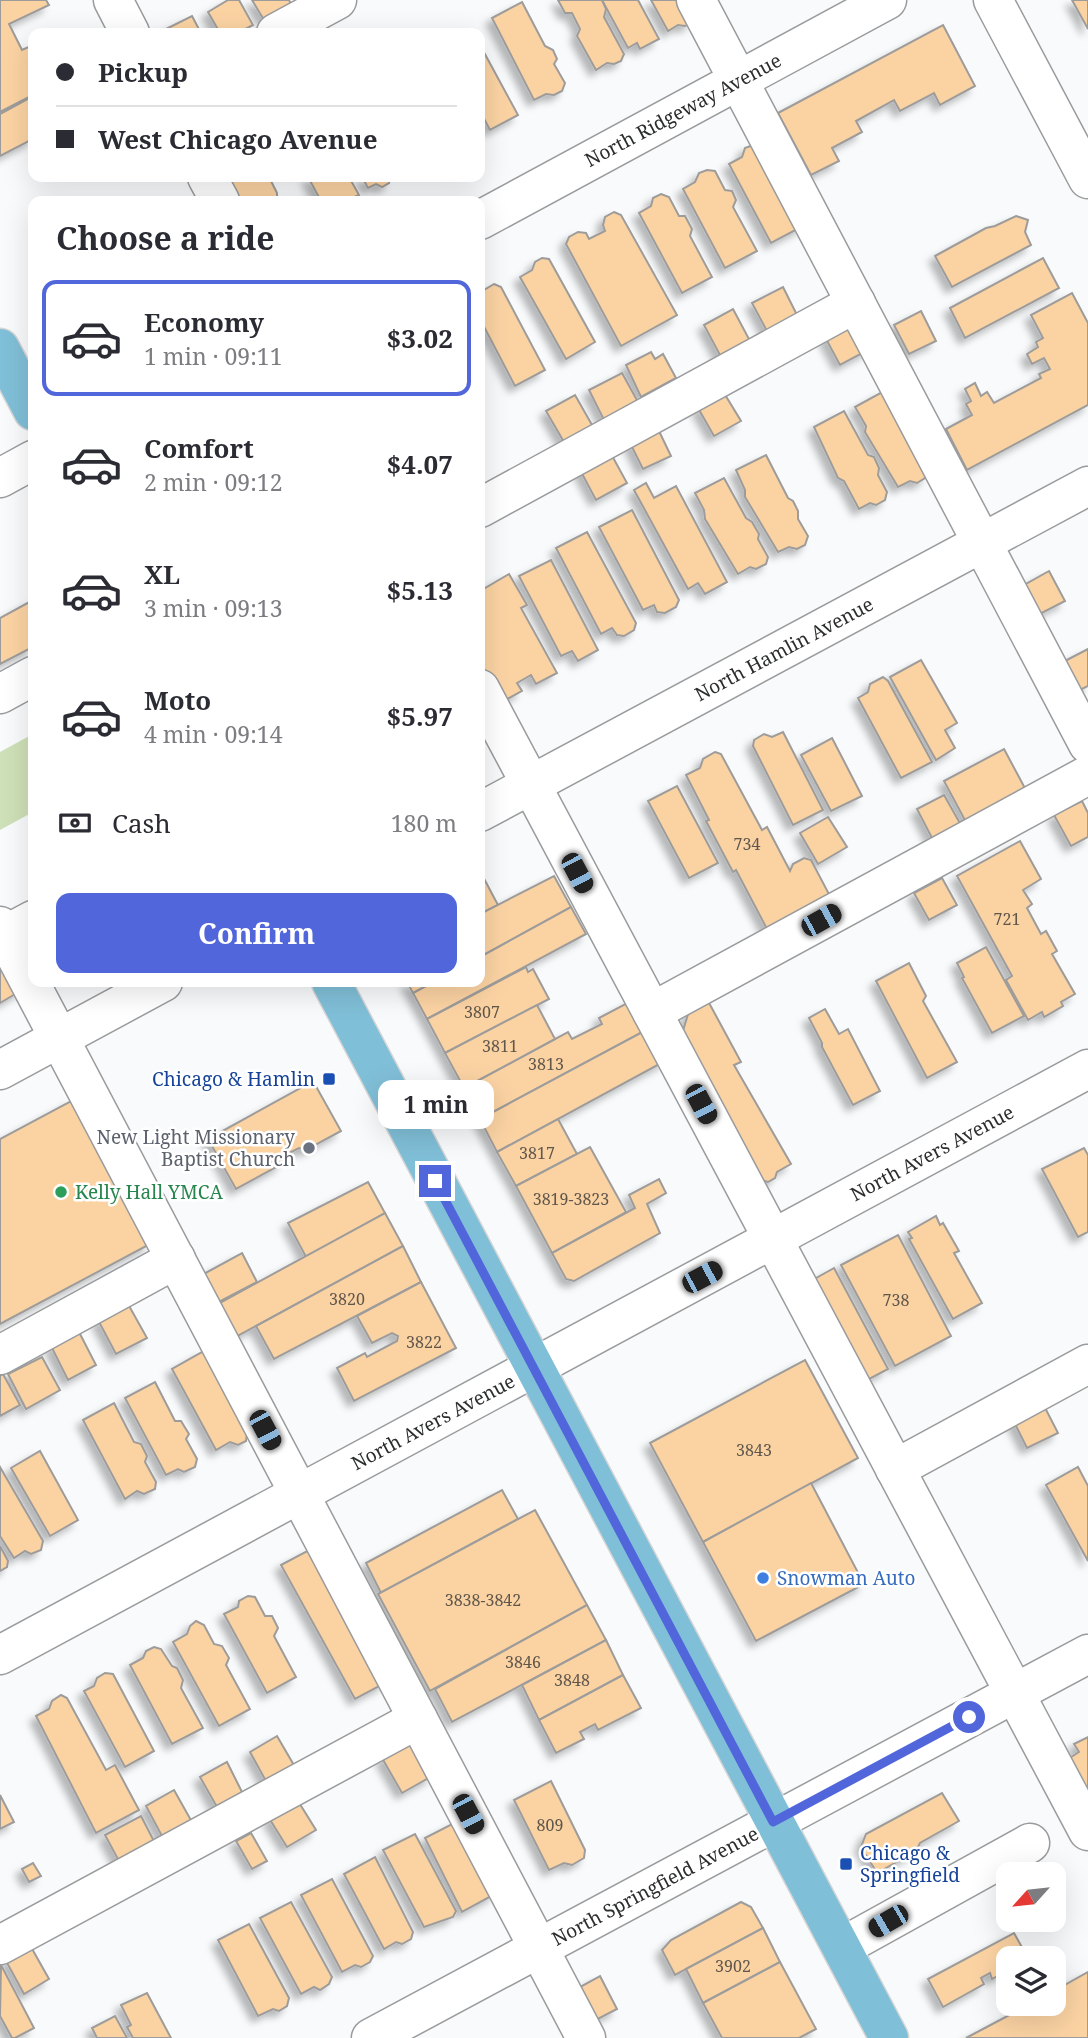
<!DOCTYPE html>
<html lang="en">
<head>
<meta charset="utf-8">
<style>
	body { margin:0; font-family:"Noto Serif",serif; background:#f2f2f3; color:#2b2b33; height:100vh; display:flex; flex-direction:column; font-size:26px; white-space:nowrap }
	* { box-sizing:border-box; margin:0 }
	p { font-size:23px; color:#7c7c81 }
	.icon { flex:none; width:38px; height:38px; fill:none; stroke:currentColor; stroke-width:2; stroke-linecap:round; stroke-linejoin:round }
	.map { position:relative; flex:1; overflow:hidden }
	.drawer { position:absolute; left:28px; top:196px; width:457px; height:791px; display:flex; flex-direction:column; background:#fff; border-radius:14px; box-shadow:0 7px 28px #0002 }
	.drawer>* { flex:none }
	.banner { position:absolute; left:28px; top:28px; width:457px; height:154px; border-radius:14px; box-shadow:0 7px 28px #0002; display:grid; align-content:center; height:154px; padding:0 28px; background:#fff }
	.needle { width:46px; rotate:243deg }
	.controls { position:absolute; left:996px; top:1862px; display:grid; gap:14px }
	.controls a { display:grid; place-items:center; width:70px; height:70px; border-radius:14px; background:#fff; box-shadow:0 7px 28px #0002; font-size:35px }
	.end { position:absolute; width:32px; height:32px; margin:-16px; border:9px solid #5166db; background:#fff; box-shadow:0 0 0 4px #fff }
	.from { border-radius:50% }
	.bubble { position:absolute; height:49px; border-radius:14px; background:#fff; box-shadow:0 7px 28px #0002; font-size:23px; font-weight:700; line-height:49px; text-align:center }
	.car { position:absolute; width:21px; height:42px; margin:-21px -10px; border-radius:9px; box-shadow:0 0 5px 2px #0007; background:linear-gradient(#222 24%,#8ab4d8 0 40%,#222 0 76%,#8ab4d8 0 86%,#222 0) }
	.banner b { display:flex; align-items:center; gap:24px; height:66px; font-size:26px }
	.banner b+b { border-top:2px solid #e1e1e2 }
	.banner i { width:18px; height:18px; background:#2b2b33 }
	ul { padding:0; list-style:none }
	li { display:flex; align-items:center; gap:21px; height:116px; margin:0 14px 10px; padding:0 14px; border:4px solid transparent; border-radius:14px }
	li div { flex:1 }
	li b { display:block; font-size:26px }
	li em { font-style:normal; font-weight:700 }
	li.active { border-color:#5166db }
	li>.icon { width:63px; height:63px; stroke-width:1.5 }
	h2 { padding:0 28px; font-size:32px; line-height:84px }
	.pay { display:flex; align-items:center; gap:18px; height:77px; padding:0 28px; font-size:26px }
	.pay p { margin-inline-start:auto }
	.action { display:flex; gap:14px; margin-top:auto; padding:14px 28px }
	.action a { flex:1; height:80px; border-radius:14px; background:#5166db; color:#fff; font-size:28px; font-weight:700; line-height:80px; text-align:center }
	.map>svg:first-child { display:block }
</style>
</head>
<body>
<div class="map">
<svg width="1088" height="2038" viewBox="0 0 1088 2038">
	<defs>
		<filter id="shadow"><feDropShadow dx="-6" dy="6" stdDeviation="3.5" flood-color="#0004"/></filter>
	</defs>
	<rect width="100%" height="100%" fill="#f8fafc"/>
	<polygon fill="#cee0b7" points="33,734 33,812 0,830 0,752"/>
	<g fill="#fbd3a3" stroke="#9e9c9a" stroke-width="2" filter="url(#shadow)">
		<polygon points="0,0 46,0 49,5 9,24 22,50 33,45 33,95 0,112"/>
		<polygon points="228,0 239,0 253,25 238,33 220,33 208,12"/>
		<polygon points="252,0 289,0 291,4 264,20"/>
		<polygon points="558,0 602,0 606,9 604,17 624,54 621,61 614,64 607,63 596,70 577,36 580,29 572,13 565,13"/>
		<polygon points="602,0 638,0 659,39 640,49 637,43 628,48"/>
		<polygon points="651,0 685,0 692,22 685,26 678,25 668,31"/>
		<polygon points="1072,0 1088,0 1088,29"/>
		<polygon points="522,2 545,46 553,50 557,59 554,64 565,83 562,91 554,95 546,94 534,100 492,18"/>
		<polygon points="192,16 201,33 158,33"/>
		<polygon points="943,25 975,86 940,105 934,93 900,111 894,100 856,121 862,132 832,148 839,161 811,175 778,113"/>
		<polygon points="480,45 518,115 490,130 480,111"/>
		<polygon points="33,96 33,139 0,156 0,114"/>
		<polygon points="753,145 803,226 771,243 729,164 742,157 745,148"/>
		<polygon points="707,170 715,171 725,190 732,191 736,200 733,207 757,251 725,268 683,189 695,182 699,173"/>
		<polygon points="227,177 269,177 277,193 277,201 240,201"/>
		<polygon points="308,177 349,177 359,195 346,201 321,201"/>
		<polygon points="362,177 390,177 389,183 382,187 376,184 368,188"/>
		<polygon points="661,194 669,197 679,216 685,216 692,229 690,236 712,277 682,293 639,213 651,206 653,198"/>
		<polygon points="614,212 621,215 677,315 621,346 566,244 569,237 578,232 586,233 589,239 605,231 603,225 605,217"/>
		<polygon points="1016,216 1028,220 1025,232 1031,245 952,287 935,256 986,228 995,226"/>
		<polygon points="542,258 549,259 595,342 566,359 520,277 532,270 535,262"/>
		<polygon points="1043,258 1059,288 965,338 950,308"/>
		<polygon points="494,284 501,287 545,370 515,386 480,319 480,298 484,296 484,290"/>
		<polygon points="783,287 798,317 768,333 752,303"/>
		<polygon points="1072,293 1088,323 1088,405 967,470 946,429 972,415 966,404 971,401 965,389 975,383 981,396 987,392 994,403 1041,378 1039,374 1050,369 1044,358 1032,364 1027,354 1038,347 1036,342 1043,338 1031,315"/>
		<polygon points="733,309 750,341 721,357 704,325"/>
		<polygon points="921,311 936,341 909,354 894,325"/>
		<polygon points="853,322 868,350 840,365 825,337"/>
		<polygon points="651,352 655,359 663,354 676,378 641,397 626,365"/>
		<polygon points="622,373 638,402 604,420 589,390"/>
		<polygon points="884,391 927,472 925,478 917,483 910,481 898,487 865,432 866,426 855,407"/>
		<polygon points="724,393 741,421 714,436 698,408"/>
		<polygon points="575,395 592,425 564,442 546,411"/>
		<polygon points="844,411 868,455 874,457 879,468 878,475 887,492 885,500 876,505 870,503 859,509 844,481 838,478 814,427"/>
		<polygon points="658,429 671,456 643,469 630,443"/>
		<polygon points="610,452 627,483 596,500 579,468"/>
		<polygon points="766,455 788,498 793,501 798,511 798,519 808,536 805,545 797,549 789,547 778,552 745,497 745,490 736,470"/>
		<polygon points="724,478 746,518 752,522 759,534 758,539 768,557 766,564 756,569 750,567 738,574 705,519 704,510 695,493"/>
		<polygon points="646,483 654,498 676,486 727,582 705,594 698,583 688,589 634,490"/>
		<polygon points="632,510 679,600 676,607 665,613 657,612 654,605 643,610 599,527"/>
		<polygon points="587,532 636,623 634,630 624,636 617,635 612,628 601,634 556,548"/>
		<polygon points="551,560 598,650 578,661 572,651 561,656 519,576"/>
		<polygon points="1049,571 1065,601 1032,618 1017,589"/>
		<polygon points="509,574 527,605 521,608 557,673 536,684 531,675 517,683 522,691 502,702 480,661 480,591"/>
		<polygon points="33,600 33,647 0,664 0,618"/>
		<polygon points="1088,649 1088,686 1076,692 1061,663"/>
		<polygon points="921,660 957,723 945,730 955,748 936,760 890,677"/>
		<polygon points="883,677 888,681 932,762 901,778 858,698 868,692 870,684"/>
		<polygon points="783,732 823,810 793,825 753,746 754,740 764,734 772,737"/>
		<polygon points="832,738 862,796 831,811 801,755"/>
		<polygon points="1004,749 1027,792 967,824 944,781"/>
		<polygon points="715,752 721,754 762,830 767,827 790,871 793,864 804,858 811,860 830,896 767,929 736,870 733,872 706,821 709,820 686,775 700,768 703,759"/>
		<polygon points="677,786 718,863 689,878 648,801"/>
		<polygon points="944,795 961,825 933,840 917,809"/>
		<polygon points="1082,801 1088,813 1088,837 1071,846 1054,815"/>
		<polygon points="828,817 847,847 818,864 800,833"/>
		<polygon points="1020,841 1041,879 1023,890 1032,904 1027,908 1041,934 1046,931 1057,951 1052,954 1075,994 1061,1002 1063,1006 1044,1017 1042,1012 1028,1020 1006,980 1012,976 957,876"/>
		<polygon points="480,871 498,905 480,914"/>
		<polygon points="554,876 571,907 480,957 480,914"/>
		<polygon points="942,878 957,905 929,920 914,893"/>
		<polygon points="571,907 586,934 427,1019 413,993 433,982 480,982 480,957"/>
		<polygon points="986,947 1024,1016 992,1033 962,978 964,977 957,963"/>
		<polygon points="0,949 22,990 0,1003"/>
		<polygon points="909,963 926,996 923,1001 957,1062 927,1078 876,981"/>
		<polygon points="526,967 528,972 533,969 549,999 445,1053 427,1019"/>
		<polygon points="407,982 433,982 413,993"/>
		<polygon points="633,1000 648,1029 480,1119 472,1104 466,1103 462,1095 464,1088 568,1032 572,1039 602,1024 599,1018"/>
		<polygon points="708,1001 741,1062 734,1065 791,1164 777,1172 775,1178 768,1182 761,1180 682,1034 689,1011"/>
		<polygon points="537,1005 555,1039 464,1088 445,1053"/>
		<polygon points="825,1009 839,1034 848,1029 880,1091 853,1105 822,1047 822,1043 809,1018"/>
		<polygon points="648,1029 665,1061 497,1152 480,1119"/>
		<polygon points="313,1081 341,1131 306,1150 299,1148 283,1156 280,1165 236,1189 208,1139"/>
		<polygon points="73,1100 150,1244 0,1324 0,1139"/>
		<polygon points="558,1119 577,1154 516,1186 497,1152"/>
		<polygon points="590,1147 626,1212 552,1253 516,1186"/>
		<polygon points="1084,1148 1088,1155 1088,1232 1078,1237 1042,1169"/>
		<polygon points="659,1179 666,1193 647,1204 660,1233 574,1281 566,1279 552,1253 635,1208 629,1195"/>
		<polygon points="368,1182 385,1213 306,1257 288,1223"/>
		<polygon points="385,1213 403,1246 234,1338 216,1305"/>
		<polygon points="936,1216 940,1225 943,1223 959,1251 954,1253 982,1303 953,1319 909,1239 912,1238 908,1232"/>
		<polygon points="898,1235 951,1336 895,1366 841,1265"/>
		<polygon points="403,1246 421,1282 274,1359 256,1326"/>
		<polygon points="242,1253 257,1282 215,1304 200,1276"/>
		<polygon points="834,1268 888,1369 856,1386 802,1286"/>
		<polygon points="421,1282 456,1348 354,1401 337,1368 365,1353 367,1357 397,1341 398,1336 392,1333 372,1343 357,1316"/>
		<polygon points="128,1304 147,1338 116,1354 98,1320"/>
		<polygon points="79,1332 96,1365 68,1380 51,1346"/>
		<polygon points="204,1351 247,1433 246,1441 238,1445 230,1442 216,1450 172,1369"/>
		<polygon points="42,1357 60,1390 26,1409 8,1374"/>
		<polygon points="805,1360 858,1458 703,1542 650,1443"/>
		<polygon points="3,1374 20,1405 0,1416 0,1376"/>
		<polygon points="155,1382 175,1421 181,1421 189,1434 186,1439 197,1459 195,1467 184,1472 178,1469 166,1475 125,1398"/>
		<polygon points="1041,1400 1058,1433 1027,1448 1011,1416"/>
		<polygon points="114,1403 134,1442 141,1444 147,1456 145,1462 156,1482 155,1489 144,1494 137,1491 125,1499 83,1420"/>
		<polygon points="40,1451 78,1520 50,1536 11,1468"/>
		<polygon points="0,1467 43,1541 41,1550 31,1554 25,1551 14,1558 0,1536"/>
		<polygon points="1078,1467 1088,1486 1088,1561 1046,1485"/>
		<polygon points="811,1483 864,1584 756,1641 703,1542"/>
		<polygon points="502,1490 518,1519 381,1593 366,1563"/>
		<polygon points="535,1510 587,1605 430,1691 378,1594"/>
		<polygon points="0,1546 8,1561 7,1567 0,1571"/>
		<polygon points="311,1549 385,1683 355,1699 281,1565"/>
		<polygon points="248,1596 255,1597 265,1616 272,1616 278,1628 274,1636 296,1677 267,1693 224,1614 238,1607 239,1601"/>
		<polygon points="587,1605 606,1640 452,1722 435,1689"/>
		<polygon points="196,1621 204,1625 214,1644 222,1646 229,1658 226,1665 250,1709 219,1726 173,1642 187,1634 190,1626"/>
		<polygon points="606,1640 623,1675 539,1720 522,1685"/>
		<polygon points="154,1647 161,1649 172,1666 177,1668 183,1680 181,1688 203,1728 172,1744 130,1665 143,1658 146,1651"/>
		<polygon points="105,1673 113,1674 154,1751 125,1767 84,1691 94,1686 97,1678"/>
		<polygon points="623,1675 641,1708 598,1730 595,1724 580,1732 584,1739 556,1753 539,1720"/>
		<polygon points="61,1695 67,1698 106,1770 115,1765 139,1810 96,1833 36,1716 49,1709 52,1701"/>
		<polygon points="277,1736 295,1767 267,1783 250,1752"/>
		<polygon points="1088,1737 1088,1798 1068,1759 1079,1752 1074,1744"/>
		<polygon points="412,1740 432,1776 402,1793 382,1758"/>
		<polygon points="227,1762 243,1794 217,1807 200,1777"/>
		<polygon points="551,1781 585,1850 584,1858 572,1865 564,1863 549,1870 514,1800"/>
		<polygon points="174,1790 192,1822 163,1838 146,1806"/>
		<polygon points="942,1793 959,1821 920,1843 916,1851 877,1873 861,1847 866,1834"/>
		<polygon points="0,1795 14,1822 0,1829"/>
		<polygon points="298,1801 316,1830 287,1847 269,1818"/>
		<polygon points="141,1816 156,1845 120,1863 105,1835"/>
		<polygon points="458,1821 495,1894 462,1912 425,1838"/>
		<polygon points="251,1833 267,1861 252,1869 236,1841"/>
		<polygon points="415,1834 456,1911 453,1917 424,1927 383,1850"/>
		<polygon points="375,1857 413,1932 411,1939 402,1944 396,1942 384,1949 344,1874"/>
		<polygon points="33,1863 41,1876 29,1882 22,1869"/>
		<polygon points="332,1879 373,1956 370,1962 361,1967 355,1965 342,1972 301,1895"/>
		<polygon points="291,1902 332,1977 329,1984 320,1990 314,1987 301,1994 260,1918"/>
		<polygon points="741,1902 751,1907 763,1928 675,1975 662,1950 671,1940"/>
		<polygon points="249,1924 289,1998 287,2006 279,2011 273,2009 258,2016 218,1940"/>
		<polygon points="763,1928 780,1962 703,2003 686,1969"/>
		<polygon points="1014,1933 1028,1958 1008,1958 1008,1970 992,1979 990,1973 981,1978 984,1984 943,2007 928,1979"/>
		<polygon points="31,1947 49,1979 24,1994 6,1961"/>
		<polygon points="780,1962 816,2029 799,2038 722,2038 703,2003"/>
		<polygon points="1,1965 34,2028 15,2038 12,2038 0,2016"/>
		<polygon points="1088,1972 1088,2038 966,2038 1030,2004 1054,2004 1054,1991"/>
		<polygon points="600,1976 617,2009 588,2024 571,1992"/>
		<polygon points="147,1993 171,2038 133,2038 127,2027 131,2025 121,2005"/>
		<polygon points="115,2016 127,2038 97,2038 92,2028"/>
	</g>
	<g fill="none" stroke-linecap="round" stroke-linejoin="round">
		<defs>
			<g id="minor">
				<polyline points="113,0 130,33"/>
				<polyline points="696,0 1088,744"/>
				<polyline points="993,0 1088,179"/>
				<polyline points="276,33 337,0"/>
				<polyline points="207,177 220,201"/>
				<polyline points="480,220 887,0"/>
				<polyline points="0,478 33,460"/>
				<polyline points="480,508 856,303"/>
				<polyline points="480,689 1088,1831"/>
				<polyline points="0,694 33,676"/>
				<polyline points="480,812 1088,486"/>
				<polyline points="0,926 586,2038"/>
				<polyline points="5,935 33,920"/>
				<polyline points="652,1012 1088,775"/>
				<polyline points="0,1070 163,982"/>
				<polyline points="0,1355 176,1259"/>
				<polyline points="895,1469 1088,1364"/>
				<polyline points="0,1655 1088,1069"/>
				<polyline points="0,1945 418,1719"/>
				<polyline points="842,1947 1030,1843"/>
				<polyline points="371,2038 1088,1654"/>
			</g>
			<g id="major">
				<polyline points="0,348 33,411"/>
				<polyline points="331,982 889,2038"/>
			</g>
		</defs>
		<use href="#minor" stroke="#999b9d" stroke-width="41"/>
		<use href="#major" stroke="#d5d5d5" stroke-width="41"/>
		<use href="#minor" stroke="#fff" stroke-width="38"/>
		<use href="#major" stroke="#80bfd8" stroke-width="38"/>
	</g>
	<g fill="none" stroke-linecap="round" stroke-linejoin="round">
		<polyline stroke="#5166db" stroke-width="9" points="435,1181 773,1822 969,1717"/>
	</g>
	<g fill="#1a4fb4" stroke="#fff" stroke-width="2.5">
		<rect x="322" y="1072" width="14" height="14" rx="3.5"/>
		<rect x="839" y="1857" width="14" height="14" rx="3.5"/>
	</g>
	<circle fill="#6b7280" stroke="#fff" stroke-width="2.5" cx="309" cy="1148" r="7"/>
	<circle fill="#2e9e5b" stroke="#fff" stroke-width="2.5" cx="61" cy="1192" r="7"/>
	<circle fill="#3f7fe0" stroke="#fff" stroke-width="2.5" cx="763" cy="1578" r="7"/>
	<g text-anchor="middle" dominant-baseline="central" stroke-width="5" stroke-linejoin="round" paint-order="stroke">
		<g font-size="16" fill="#60564b">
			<text x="747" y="844">734</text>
			<text x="1007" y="919">721</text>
			<text x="482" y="1012">3807</text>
			<text x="500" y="1046">3811</text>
			<text x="546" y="1064">3813</text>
			<text x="537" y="1153">3817</text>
			<text x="571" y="1199">3819-3823</text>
			<text x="347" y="1299">3820</text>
			<text x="896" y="1300">738</text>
			<text x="424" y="1342">3822</text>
			<text x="754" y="1450">3843</text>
			<text x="483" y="1600">3838-3842</text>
			<text x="523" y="1662">3846</text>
			<text x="572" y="1680">3848</text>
			<text x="550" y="1825">809</text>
			<text x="733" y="1966">3902</text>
		</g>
		<g font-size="19" fill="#2c2d2e" stroke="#fff">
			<text transform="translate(683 110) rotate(-28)">North Ridgeway Avenue</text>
			<text transform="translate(784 649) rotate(-28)">North Hamlin Avenue</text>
			<text transform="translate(932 1153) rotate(-28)">North Avers Avenue</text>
			<text transform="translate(433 1422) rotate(-28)">North Avers Avenue</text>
			<text transform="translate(655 1886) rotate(-28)">North Springfield Avenue</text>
		</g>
		<g font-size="19" fill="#164399" stroke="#fff" text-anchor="end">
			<text x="315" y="1079">Chicago &amp; Hamlin</text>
			<text x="860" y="1853" text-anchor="start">Chicago &amp;<tspan x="860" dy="22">Springfield</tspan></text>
		</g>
		<g font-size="19" fill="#5b616d" stroke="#fff" text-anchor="end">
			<text x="295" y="1137">New Light Missionary<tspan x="295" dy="22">Baptist Church</tspan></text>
		</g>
		<g font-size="19" fill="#27864d" stroke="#fff" text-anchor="start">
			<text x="75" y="1192">Kelly Hall YMCA</text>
		</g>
		<g font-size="19" fill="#366cbe" stroke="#fff" text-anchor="start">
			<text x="777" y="1578">Snowman Auto</text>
		</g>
	</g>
</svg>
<div class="controls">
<a><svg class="needle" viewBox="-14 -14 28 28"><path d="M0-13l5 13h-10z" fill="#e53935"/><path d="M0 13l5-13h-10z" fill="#7c7c81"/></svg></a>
<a><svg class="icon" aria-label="layers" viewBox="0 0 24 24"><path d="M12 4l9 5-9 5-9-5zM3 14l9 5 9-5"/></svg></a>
</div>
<i class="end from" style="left:969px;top:1717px"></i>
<i class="end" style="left:435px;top:1181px"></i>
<div class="bubble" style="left:378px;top:1080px;width:116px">1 min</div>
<i class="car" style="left:577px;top:873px;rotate:152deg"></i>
<i class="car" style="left:821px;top:920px;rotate:61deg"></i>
<i class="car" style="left:701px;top:1104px;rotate:152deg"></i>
<i class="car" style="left:702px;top:1277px;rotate:62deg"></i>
<i class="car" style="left:265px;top:1430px;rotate:152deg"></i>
<i class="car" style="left:468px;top:1814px;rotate:152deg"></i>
<i class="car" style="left:888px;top:1921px;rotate:240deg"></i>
<div class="banner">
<b><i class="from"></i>Pickup</b>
<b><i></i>West Chicago Avenue</b>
</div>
<section class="drawer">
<h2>Choose a ride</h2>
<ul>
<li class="active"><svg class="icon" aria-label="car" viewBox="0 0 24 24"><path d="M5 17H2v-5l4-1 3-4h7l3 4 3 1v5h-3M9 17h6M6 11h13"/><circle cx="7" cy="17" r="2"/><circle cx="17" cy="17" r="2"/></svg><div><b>Economy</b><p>1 min · 09:11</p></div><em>$3.02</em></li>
<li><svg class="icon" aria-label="car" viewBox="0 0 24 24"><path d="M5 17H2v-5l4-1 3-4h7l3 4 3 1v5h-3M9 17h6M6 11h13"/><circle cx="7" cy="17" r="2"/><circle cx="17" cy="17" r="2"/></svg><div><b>Comfort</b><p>2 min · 09:12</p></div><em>$4.07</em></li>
<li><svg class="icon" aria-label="car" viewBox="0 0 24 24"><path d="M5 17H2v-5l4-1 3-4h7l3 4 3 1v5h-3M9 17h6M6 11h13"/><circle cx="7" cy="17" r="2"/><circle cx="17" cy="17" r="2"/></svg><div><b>XL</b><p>3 min · 09:13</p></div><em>$5.13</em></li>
<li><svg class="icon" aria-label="car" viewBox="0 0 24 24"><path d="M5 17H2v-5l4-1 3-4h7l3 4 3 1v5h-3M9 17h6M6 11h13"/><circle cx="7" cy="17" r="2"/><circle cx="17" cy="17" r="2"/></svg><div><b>Moto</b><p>4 min · 09:14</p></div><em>$5.97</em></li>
</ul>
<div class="pay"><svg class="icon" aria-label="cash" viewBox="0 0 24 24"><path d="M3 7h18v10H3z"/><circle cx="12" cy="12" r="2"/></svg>Cash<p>180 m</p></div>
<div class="action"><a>Confirm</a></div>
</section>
</div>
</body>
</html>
